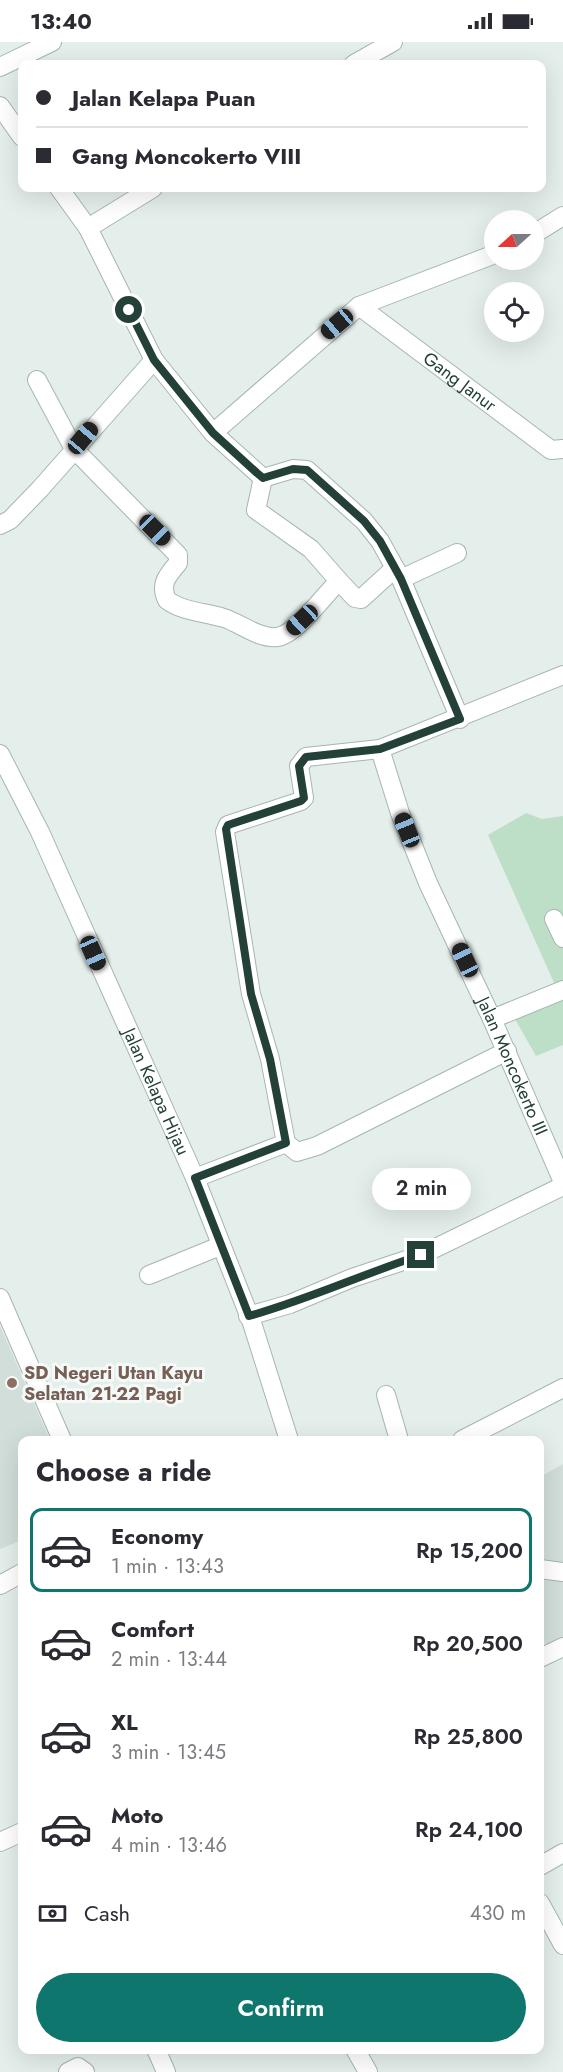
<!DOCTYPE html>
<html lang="en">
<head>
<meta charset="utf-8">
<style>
	body { margin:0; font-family:Jost,sans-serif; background:#f2f2f3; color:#2b2b33; height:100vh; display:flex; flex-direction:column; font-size:22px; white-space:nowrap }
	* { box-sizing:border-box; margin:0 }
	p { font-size:20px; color:#7c7c81 }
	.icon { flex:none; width:33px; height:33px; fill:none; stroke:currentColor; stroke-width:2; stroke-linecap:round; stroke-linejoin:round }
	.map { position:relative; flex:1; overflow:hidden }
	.details { position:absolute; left:18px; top:1394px; width:526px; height:618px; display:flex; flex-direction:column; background:#fff; border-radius:12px; box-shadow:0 6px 24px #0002 }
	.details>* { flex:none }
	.guide { position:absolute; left:18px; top:18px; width:528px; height:132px; border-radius:12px; box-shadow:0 6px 24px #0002; display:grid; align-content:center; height:132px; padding:0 18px; background:#fff }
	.needle { width:39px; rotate:249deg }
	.tools { position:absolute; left:484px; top:168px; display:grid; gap:12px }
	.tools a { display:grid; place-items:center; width:60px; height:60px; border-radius:50%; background:#fff; box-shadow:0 6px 24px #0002; font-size:30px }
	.end { position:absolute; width:27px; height:27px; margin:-14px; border:8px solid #234039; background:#fff; box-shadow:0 0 0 3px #fff }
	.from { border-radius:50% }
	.bubble { position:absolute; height:42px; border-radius:21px; background:#fff; box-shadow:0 6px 24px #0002; font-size:20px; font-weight:600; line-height:42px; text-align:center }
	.car { position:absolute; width:18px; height:36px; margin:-18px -9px; border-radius:8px; box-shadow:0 0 4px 2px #0007; background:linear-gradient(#222 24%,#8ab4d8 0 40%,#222 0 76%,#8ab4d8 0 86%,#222 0) }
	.guide b { display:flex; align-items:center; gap:21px; height:57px; font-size:22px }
	.guide b+b { border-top:2px solid #e1e1e2 }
	.guide i { width:15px; height:15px; background:#2b2b33 }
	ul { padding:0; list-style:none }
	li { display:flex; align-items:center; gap:18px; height:84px; margin:0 12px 9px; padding:0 6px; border:3px solid transparent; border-radius:12px }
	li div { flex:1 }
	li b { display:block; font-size:22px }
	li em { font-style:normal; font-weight:600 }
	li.selected { border-color:#0f766e }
	li>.icon { width:54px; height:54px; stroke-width:1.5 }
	h2 { padding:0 18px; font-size:27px; line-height:72px }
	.pay { display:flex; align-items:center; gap:15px; height:66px; padding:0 18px; font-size:22px }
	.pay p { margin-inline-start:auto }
	.primary-button { display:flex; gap:12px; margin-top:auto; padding:12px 18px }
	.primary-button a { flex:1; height:69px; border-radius:36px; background:#0f766e; color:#fff; font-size:24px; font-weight:600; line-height:69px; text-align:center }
	.status { display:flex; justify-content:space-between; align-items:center; height:42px; padding:0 30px; background:#fff; direction:ltr }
	.status svg { height:16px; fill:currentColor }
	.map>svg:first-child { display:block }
</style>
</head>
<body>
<div class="status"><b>13:40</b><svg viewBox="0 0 49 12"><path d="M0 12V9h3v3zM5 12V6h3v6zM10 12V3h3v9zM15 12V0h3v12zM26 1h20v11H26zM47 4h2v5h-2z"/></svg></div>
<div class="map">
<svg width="563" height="2030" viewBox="0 0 563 2030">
	<rect width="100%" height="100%" fill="#e4eeea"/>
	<g fill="#d2ded9">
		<polygon points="0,1284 50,1398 22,1398 22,1498 0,1507"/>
		<polygon points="563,1422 563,1596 547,1605 540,1593 540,1435"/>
	</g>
	<g fill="#bddfc7">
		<polygon points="526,771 542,777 563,774 563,940 555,943 488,793"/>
		<polygon points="563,957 563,1003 536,1014 515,977"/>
	</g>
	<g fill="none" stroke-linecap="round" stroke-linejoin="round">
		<defs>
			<g id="minor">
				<polyline points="354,22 393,0"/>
				<polyline points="0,25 52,0"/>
				<polyline points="0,64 22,95"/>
				<polyline points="59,146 88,186 154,318 213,391 263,436 293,427 307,428 364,479 380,499 401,537 460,677"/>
				<polyline points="88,186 153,146"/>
				<polyline points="534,192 563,174"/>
				<path id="s1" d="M359,264L551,408L563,407"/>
				<path d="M37,338L74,407L178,513V521C168,533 159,542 167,558C183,570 205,570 224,576C240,581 259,597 277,595C296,593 325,552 339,539L355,556L361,557L395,526"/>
				<polyline points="213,391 359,264 495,212"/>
				<polyline points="263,436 256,468 311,507 339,539"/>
				<polyline points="0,483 10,478 40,447 154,318"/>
				<polyline points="401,537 457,511"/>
				<path id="s2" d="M380,707L400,771L428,841L492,977L563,1140"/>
				<path id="s3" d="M0,712L40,790L195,1136L252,1281L289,1398"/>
				<polyline points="554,877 563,896"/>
				<polyline points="492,977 563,948"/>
				<polyline points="286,1101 297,1110 317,1104 507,1009"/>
				<polyline points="195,1136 286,1101 270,1017 251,952 225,790 228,783 301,759 304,756 299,724 306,715 380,707 563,633"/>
				<polyline points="149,1233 220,1204"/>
				<polyline points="0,1256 62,1398"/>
				<polyline points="248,1274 290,1262 352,1236 421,1213 563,1144"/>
				<polyline points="386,1353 399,1398"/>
				<polyline points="462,1398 563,1346"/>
				<polyline points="540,1527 563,1530"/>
				<polyline points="0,1543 22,1531"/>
				<polyline points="540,1616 563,1605"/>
				<polyline points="0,1800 22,1790"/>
				<polyline points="540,1824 563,1811"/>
				<polyline points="540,1861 563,1903"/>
				<polyline points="156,2007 166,2030"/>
				<polyline points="355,2007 368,2030"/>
				<polyline points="68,2030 78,2025 85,2030"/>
			</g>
		</defs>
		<use href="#minor" stroke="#a6b6b1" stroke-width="20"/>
		<use href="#minor" stroke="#fff" stroke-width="18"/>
	</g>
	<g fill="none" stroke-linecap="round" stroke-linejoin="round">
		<path stroke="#234039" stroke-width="8" d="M129,268L154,318L213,391L257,431L263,436L293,427L307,428L364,479L380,499L401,537L460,677L380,707L306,715L299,724L304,756L301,759L228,783L226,787L251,952L270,1017L286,1101L195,1136L249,1274C307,1258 363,1232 421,1213"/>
	</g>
	<circle fill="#8d6e63" stroke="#f5faf8" stroke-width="2" cx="12" cy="1341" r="6"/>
	<g text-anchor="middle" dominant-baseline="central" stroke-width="6" stroke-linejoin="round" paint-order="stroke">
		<g font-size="18" fill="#234039" stroke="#f5faf8">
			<text stroke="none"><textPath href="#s1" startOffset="126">Gang Janur</textPath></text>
			<text stroke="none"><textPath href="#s2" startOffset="344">Jalan Moncokerto III</textPath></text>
			<text stroke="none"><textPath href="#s3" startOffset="372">Jalan Kelapa Hijau</textPath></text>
		</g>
		<g font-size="18" font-weight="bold" fill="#785e54" stroke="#f5faf8" text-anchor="start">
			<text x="24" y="1331">SD Negeri Utan Kayu<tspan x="24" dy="21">Selatan 21-22 Pagi</tspan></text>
		</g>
	</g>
</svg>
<div class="tools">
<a><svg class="needle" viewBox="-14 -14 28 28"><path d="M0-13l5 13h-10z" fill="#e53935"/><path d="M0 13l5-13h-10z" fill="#7c7c81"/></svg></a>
<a><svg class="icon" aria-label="locate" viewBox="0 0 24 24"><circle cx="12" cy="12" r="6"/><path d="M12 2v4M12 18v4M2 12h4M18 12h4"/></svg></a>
</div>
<i class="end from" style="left:129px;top:268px"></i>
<i class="end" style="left:421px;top:1213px"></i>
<div class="bubble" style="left:372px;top:1126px;width:99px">2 min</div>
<i class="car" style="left:337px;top:282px;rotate:230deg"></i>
<i class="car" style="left:83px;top:396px;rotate:40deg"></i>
<i class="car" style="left:155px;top:488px;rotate:135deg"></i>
<i class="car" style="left:302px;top:578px;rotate:227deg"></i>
<i class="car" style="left:407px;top:788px;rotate:338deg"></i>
<i class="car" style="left:93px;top:911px;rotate:156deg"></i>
<i class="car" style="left:465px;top:918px;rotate:335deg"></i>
<div class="guide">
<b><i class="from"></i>Jalan Kelapa Puan</b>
<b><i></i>Gang Moncokerto VIII</b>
</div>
<section class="details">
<h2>Choose a ride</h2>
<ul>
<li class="selected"><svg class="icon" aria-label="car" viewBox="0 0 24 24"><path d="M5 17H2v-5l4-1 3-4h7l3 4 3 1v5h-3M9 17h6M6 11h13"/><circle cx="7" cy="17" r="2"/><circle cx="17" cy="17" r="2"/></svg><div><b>Economy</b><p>1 min · 13:43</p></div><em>Rp 15,200</em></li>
<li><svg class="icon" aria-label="car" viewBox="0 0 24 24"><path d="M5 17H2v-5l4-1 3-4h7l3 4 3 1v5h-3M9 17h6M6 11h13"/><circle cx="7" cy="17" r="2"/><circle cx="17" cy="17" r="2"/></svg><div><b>Comfort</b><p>2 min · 13:44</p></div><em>Rp 20,500</em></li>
<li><svg class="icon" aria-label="car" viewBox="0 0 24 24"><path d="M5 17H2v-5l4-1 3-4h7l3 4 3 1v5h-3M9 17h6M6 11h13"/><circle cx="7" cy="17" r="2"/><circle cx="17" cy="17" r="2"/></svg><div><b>XL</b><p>3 min · 13:45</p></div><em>Rp 25,800</em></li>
<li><svg class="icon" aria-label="car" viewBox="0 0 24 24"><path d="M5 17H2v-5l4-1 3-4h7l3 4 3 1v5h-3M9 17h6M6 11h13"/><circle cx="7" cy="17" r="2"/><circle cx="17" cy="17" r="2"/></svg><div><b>Moto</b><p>4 min · 13:46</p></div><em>Rp 24,100</em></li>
</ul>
<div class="pay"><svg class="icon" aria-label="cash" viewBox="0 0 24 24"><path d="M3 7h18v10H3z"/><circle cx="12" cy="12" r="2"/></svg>Cash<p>430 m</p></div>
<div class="primary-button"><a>Confirm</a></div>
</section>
</div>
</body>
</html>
